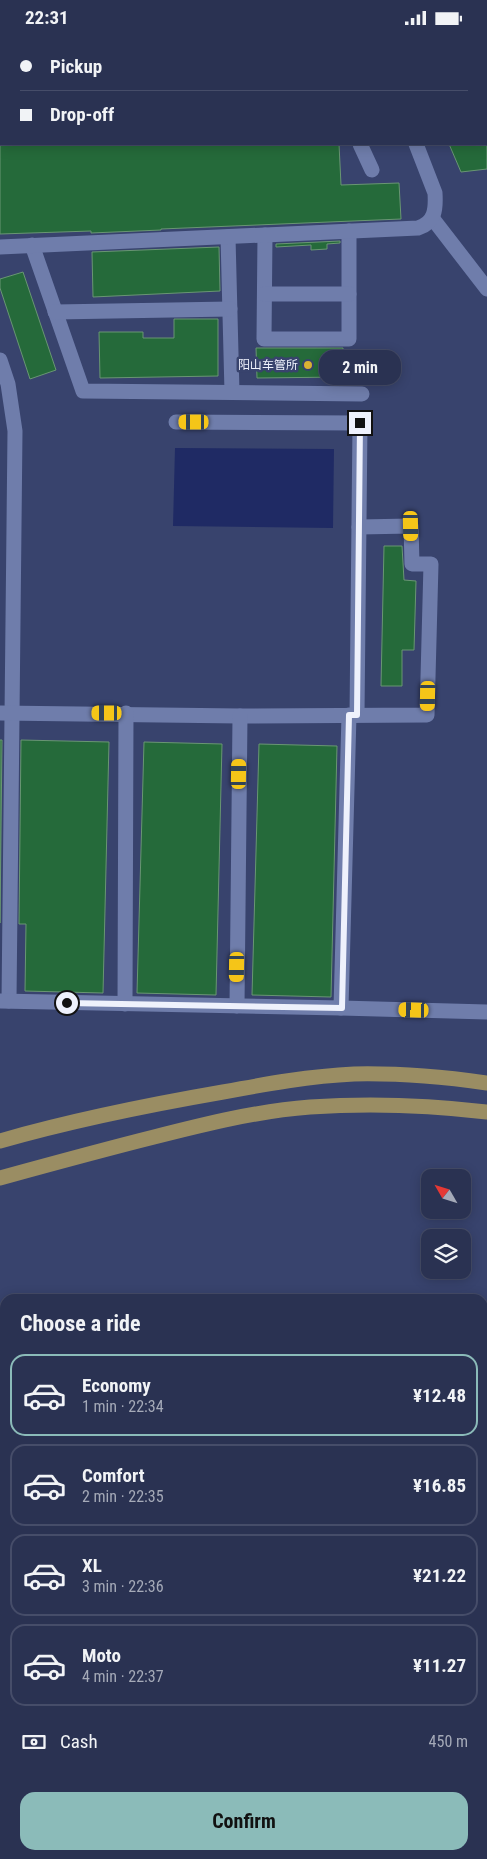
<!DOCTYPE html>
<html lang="en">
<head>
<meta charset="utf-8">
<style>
	body { margin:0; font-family:"Roboto Condensed","Noto Sans SC",sans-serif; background:#323a59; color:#f1f3f6; height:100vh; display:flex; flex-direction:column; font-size:19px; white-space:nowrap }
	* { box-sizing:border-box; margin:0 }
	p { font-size:16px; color:#a5aab8 }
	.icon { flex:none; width:28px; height:28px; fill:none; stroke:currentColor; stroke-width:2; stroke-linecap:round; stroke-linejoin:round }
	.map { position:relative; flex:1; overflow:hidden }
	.side { position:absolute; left:0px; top:1259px; width:488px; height:566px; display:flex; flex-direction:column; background:#2a3252; border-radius:15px 15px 0 0; box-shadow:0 2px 12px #0003,0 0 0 1px #464d69 }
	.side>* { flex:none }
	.banner { position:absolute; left:0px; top:0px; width:488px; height:110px; box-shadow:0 2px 12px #0003,0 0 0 1px #464d69; display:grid; align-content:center; height:110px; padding:0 20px; background:#2a3252 }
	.needle { width:32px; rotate:309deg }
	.buttons { position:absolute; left:421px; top:1134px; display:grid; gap:10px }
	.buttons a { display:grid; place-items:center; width:50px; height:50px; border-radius:10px; background:#2a3252; box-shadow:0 2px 12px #0003,0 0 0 1px #464d69; font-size:25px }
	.end { position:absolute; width:22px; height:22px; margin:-11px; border:6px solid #eef1fc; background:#111; box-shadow:0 0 0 2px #111 }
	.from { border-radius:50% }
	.bubble { position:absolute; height:35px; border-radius:15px; background:#2a3252; box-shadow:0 2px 12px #0003,0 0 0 1px #464d69; font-size:16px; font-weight:700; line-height:35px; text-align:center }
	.car { position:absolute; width:15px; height:30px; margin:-15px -8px; border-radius:6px; box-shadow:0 0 4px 1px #0007; background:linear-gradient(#f5c518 24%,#345 0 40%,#f5c518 0 76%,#345 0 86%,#f5c518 0) }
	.banner b { display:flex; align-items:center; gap:18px; height:48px; font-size:19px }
	.banner b+b { border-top:1px solid #464d69 }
	.banner i { width:12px; height:12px; background:#f1f3f6 }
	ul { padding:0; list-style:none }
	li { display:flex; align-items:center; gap:15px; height:82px; margin:0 10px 8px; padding:0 10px; border:2px solid #464d69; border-radius:15px }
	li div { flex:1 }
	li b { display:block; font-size:19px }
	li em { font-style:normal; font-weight:700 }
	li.on { border-color:#8bbbb9 }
	li>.icon { width:45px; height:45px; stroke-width:1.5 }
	h2 { padding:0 20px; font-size:22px; line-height:60px }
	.pay { display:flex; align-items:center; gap:12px; height:55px; padding:0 20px; font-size:19px }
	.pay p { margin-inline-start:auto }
	.button { display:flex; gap:10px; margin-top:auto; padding:10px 20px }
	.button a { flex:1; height:58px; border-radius:15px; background:#8bbbb9; color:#111; font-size:20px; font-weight:700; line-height:58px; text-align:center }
	.status { display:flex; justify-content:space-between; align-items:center; height:35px; padding:0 25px; background:#2a3252; direction:ltr }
	.status svg { height:14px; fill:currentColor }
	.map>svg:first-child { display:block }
</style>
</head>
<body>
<div class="status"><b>22:31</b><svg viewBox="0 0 49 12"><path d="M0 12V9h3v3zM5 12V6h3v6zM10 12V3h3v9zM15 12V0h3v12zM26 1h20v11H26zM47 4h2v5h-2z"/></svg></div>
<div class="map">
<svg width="487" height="1824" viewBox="0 0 487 1824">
	<rect width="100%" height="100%" fill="#38436d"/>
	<polygon fill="#6b4667" points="483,1392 487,1400 487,1824 19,1824 24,1820 482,1820"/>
	<polygon fill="#1f2a64" points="175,413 334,414 333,493 173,491"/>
	<g fill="#256a3a" stroke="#699673">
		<polygon points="0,109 339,109 341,150 399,148 401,184 161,194 161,195 91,198 91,196 0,199"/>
		<polygon points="449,109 487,109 487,134 461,137"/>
		<polygon points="340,206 340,208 327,209 327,214 311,215 311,210 276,212 276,209"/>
		<polygon points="219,212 220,256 93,262 92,217"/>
		<polygon points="23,237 56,335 30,344 0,253 0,244"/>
		<polygon points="174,284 218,284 218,341 100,343 99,297 143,297 143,303 174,303"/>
		<polygon points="256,313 343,313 343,317 359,317 359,347 341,347 341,342 257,343"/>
		<polygon points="384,511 402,511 404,545 416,546 414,615 402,615 402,651 381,651"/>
		<polygon points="0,705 2,705 0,888"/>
		<polygon points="21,705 109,707 103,958 25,956 26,889 19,889"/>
		<polygon points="144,707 222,709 216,960 137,958"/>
		<polygon points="259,709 337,711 331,962 252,960"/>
	</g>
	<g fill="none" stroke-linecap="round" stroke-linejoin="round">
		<g stroke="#6f7dab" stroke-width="15">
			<polyline points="237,0 237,1"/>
			<polyline points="310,0 311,1"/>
			<polyline points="375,0 376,1"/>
			<polyline points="360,109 372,135"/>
			<polyline points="433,184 487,254"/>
			<polyline points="265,200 264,304 349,304 349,196"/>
			<polyline points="228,202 232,357"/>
			<polyline points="32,210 83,356 362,359"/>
			<path d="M0,212L418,193C435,188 436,174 435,158L416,109"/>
			<polyline points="265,259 349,259"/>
			<polyline points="55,277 230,274"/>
			<polyline points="0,325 8,349 15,396 9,966"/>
			<polyline points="176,387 360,388 357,680"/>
			<polyline points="0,678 240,681 427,680 431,529 412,529 411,491 359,492"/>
			<polyline points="0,966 341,973 349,680"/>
			<polyline points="125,969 126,678"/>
			<polyline points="237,971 240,681"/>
			<polyline points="341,973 487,977"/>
		</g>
		<g stroke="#9a8d63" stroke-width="15">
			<path d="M0,1106C73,1085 148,1070 223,1057C266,1049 310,1041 354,1039C398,1038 444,1042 487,1048"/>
			<path d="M0,1143C51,1129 102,1115 154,1102C205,1089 257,1076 310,1072C368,1068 428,1070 487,1077"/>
		</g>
	</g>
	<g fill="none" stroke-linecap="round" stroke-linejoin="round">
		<polyline stroke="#eef1fc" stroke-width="6" points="67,968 342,973 349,680 357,680 360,388"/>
	</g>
	<circle fill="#dab333" stroke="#38436d" stroke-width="2" cx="308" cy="330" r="5"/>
	<g text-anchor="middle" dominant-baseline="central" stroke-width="5" stroke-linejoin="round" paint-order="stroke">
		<g font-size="12" fill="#eef1fc" stroke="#38436d" text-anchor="end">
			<text x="298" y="330">阳山车管所</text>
		</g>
	</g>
</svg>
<div class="buttons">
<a><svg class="needle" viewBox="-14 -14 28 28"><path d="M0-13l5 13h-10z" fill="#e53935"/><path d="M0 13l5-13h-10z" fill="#a5aab8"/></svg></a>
<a><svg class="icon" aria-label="layers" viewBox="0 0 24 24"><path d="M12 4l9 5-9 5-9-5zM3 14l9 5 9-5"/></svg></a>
</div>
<i class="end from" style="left:67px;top:968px"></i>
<i class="end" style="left:360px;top:388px"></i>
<div class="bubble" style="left:319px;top:315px;width:82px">2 min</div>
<i class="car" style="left:194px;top:387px;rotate:270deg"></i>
<i class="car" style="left:411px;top:491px;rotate:179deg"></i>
<i class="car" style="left:428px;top:661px;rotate:181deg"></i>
<i class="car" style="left:107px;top:678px;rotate:270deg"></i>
<i class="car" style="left:239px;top:739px;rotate:1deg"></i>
<i class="car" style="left:237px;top:932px;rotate:181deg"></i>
<i class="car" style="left:414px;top:975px;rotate:272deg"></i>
<div class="banner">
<b><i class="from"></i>Pickup</b>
<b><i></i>Drop-off</b>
</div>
<section class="side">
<h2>Choose a ride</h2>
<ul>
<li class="on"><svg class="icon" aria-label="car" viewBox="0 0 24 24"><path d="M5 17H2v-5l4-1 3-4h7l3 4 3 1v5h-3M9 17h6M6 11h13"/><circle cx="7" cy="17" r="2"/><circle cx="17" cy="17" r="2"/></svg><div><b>Economy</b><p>1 min · 22:34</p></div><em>¥12.48</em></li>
<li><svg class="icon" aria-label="car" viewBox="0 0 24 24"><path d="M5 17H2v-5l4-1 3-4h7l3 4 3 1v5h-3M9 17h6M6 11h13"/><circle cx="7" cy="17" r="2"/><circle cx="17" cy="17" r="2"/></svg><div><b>Comfort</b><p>2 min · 22:35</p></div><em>¥16.85</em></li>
<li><svg class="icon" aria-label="car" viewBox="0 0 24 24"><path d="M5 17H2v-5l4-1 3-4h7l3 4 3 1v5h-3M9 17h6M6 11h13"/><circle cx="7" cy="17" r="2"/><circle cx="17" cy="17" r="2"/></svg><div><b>XL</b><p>3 min · 22:36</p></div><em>¥21.22</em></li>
<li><svg class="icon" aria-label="car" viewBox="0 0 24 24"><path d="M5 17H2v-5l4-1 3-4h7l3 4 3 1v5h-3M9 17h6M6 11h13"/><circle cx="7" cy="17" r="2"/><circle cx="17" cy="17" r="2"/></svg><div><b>Moto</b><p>4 min · 22:37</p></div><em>¥11.27</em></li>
</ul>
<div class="pay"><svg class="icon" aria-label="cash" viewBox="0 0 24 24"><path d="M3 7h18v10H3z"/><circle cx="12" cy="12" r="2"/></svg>Cash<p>450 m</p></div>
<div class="button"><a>Confirm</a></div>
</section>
</div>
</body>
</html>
